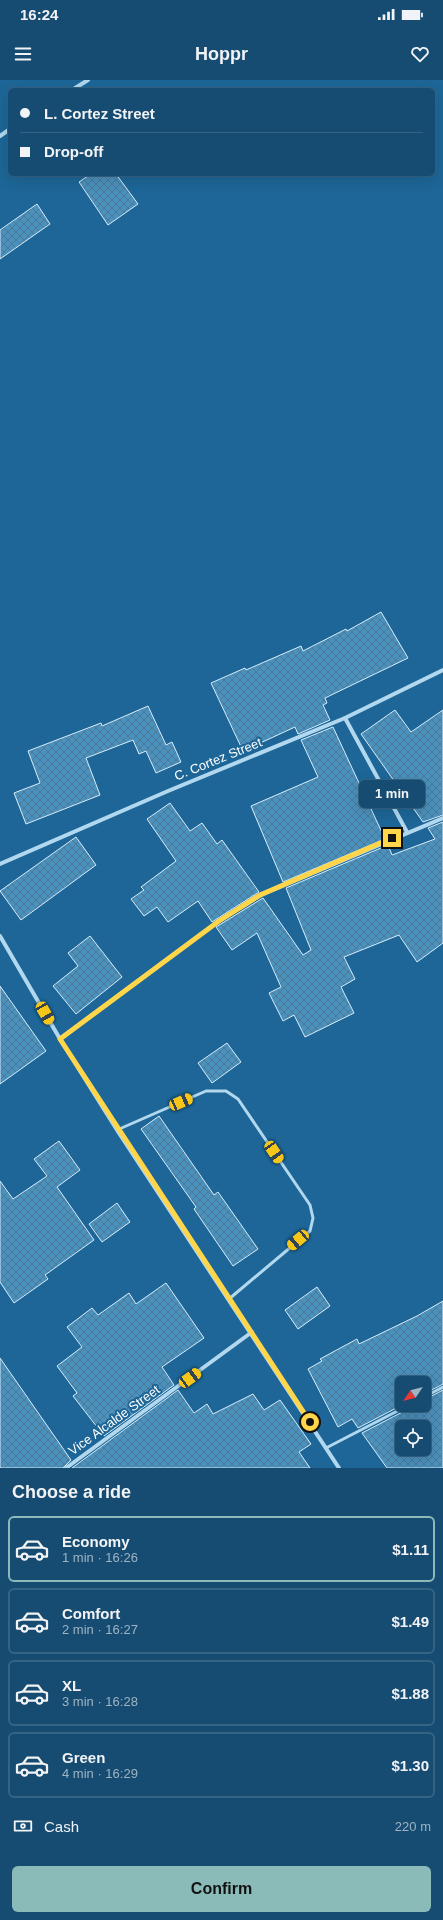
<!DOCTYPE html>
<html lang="en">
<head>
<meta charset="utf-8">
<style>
	body { margin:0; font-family:Helvetica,sans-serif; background:#235679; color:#f1f3f6; height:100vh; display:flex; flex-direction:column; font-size:15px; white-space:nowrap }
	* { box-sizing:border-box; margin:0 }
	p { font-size:13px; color:#9eb4c3 }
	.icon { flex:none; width:22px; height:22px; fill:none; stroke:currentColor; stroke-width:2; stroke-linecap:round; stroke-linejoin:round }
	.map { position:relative; height:1388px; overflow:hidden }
	.sheet { display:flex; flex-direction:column; background:#164c71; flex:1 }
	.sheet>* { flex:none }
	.guide { position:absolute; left:8px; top:8px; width:427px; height:88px; border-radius:6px; box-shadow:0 4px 16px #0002,0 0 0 1px #356384; display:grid; align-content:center; height:88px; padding:0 12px; background:#164c71 }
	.needle { width:26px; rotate:235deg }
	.controls { position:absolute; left:395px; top:1296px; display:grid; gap:8px }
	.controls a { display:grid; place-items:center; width:36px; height:36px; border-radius:6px; background:#164c71; box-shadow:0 4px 16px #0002,0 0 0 1px #356384; font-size:20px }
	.end { position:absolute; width:18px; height:18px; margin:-9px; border:5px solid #ffd54a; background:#111; box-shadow:0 0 0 2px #111 }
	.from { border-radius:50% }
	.bubble { position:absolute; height:28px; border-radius:6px; background:#164c71; box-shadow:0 4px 16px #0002,0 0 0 1px #356384; font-size:13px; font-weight:700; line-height:28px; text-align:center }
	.car { position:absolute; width:12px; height:24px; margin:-12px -6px; border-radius:5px; box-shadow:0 0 3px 1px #0007; background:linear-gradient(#f5c518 24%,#345 0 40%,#f5c518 0 76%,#345 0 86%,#f5c518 0) }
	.guide b { display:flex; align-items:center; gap:14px; height:38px; font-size:15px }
	.guide b+b { border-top:1px solid #356384 }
	.guide i { width:10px; height:10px; background:#f1f3f6 }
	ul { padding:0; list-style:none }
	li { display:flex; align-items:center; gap:12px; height:66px; margin:0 8px 6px; padding:0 4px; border:2px solid #356384; border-radius:6px }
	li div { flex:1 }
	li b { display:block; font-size:15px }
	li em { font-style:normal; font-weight:700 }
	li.on { border-color:#8bbbb9 }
	li>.icon { width:36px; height:36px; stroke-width:1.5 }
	h2 { padding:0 12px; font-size:18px; line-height:48px }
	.pay { display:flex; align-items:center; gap:10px; height:44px; padding:0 12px; font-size:15px }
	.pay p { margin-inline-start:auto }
	.primary-button { display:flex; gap:8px; margin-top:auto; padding:8px 12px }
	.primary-button a { flex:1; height:46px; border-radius:6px; background:#8bbbb9; color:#111; font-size:16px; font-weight:700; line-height:46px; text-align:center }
	.status { display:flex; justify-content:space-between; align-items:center; height:28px; padding:0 20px; background:#164c71; direction:ltr }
	.status svg { height:11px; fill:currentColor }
	header { display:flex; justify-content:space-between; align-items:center; height:52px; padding:0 12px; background:#164c71; font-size:18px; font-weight:700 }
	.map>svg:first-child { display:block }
</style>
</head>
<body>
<div class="status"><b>16:24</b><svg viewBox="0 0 49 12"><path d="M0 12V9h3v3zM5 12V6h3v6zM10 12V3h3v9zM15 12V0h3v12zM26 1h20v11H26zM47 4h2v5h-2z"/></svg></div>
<header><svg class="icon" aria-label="menu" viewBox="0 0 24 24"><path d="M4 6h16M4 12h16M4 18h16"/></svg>Hoppr<svg class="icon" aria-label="heart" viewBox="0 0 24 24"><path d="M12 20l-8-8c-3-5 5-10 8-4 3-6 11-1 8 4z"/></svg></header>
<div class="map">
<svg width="443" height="1388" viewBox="0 0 443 1388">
	<defs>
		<pattern id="building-cross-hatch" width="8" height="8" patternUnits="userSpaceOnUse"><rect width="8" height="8" fill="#4a91be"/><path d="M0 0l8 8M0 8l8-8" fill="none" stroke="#4b7996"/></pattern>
	</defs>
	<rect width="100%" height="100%" fill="#1d6697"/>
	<g fill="url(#building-cross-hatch)" stroke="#d8edfb" fill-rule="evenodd">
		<polygon points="91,94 116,94 138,124 108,145 79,102"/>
		<polygon points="37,124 50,144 0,179 0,150"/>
		<polygon points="381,532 408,578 325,618 327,623 323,625 330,640 298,654 295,647 243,671 211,603 245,588 246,590 301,566 303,571 346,549 347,551"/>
		<polygon points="148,626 166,665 172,662 181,682 156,693 146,671 139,674 133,660 86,678 100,715 26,744 14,713 40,703 28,671 101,643 102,646"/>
		<polygon points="395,630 411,652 443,630 443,735 423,742 361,654"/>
		<polygon points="333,647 385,759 283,802 251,726 318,697 301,660"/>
		<polygon points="170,723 190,751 202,743 217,764 222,760 259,812 212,842 198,821 168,842 157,827 144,836 131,819 144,810 141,807 176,781 147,739"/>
		<polygon points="443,742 443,863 417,882 399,855 344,877 355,899 341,907 354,933 305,957 294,935 283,941 269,913 281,907 257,853 232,870 216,847 263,818 303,875 311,870 286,808 388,765 392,775 435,759 428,748"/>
		<polygon points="76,757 96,785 21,840 0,811"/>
		<polygon points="90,856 122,897 76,934 53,906 78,886 68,873"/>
		<polygon points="0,906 46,971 0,1004"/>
		<polygon points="227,963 241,982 212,1003 198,983"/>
		<polygon points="159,1036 214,1115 218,1112 258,1169 233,1186 194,1129 196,1127 141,1049"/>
		<polygon points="59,1061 80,1090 57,1107 94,1160 45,1195 48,1199 14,1223 0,1202 0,1101 13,1119 47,1096 34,1079"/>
		<polygon points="117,1123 130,1142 102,1162 89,1144"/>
		<polygon points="166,1203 204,1258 162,1287 174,1305 104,1356 73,1316 77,1313 57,1286 82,1267 67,1247 92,1228 98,1235 129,1213 136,1224"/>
		<polygon points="317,1207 330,1226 298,1249 285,1230"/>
		<polygon points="443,1221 443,1304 424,1314 424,1303 402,1303 402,1325 358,1348 352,1339 338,1347 308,1289 322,1281 320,1279 357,1259 359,1264 417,1236"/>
		<polygon points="0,1278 71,1380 63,1388 0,1388"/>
		<polygon points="178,1310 194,1333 207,1324 213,1334 253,1314 264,1330 280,1320 311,1364 299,1372 310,1388 72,1388"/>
		<path d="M443,1310V1388H387L362,1353L410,1328L412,1325H424V1320ZM402,1347H424V1369H402Z"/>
	</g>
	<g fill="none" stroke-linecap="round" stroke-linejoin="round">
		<g stroke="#b1d8ef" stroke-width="3">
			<polyline points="117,1050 206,1011 226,1011 238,1019 310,1125 313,1138 310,1151 229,1219"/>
			<polyline points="424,1317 443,1307"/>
			<polyline points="326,1368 409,1325"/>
		</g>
		<g stroke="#b1d8ef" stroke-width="4">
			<polyline points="72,10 88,0"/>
			<polyline points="0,56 10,49"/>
			<polyline points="345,638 407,752"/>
			<polyline points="0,784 168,711 345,638 443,590"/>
			<polyline points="0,856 60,959 117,1050 339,1388"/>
			<polyline points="60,959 219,841 261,815 443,738"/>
			<polyline points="66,1388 252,1252"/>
		</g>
	</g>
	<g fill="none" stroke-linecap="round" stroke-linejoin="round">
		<polyline stroke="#ffd54a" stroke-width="5" points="310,1342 60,959 219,841 260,815 392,758"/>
	</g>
	<g text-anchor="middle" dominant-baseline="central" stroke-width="4" stroke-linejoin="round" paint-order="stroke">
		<g font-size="13" fill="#fff" stroke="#1d6697">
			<text transform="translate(218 679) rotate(-22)">C. Cortez Street</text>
			<text transform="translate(114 1340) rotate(-36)">Vice Alcalde Street</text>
		</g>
	</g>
</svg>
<div class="controls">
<a><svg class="needle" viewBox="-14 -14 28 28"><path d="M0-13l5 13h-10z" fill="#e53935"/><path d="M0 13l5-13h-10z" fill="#9eb4c3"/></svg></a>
<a><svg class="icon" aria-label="locate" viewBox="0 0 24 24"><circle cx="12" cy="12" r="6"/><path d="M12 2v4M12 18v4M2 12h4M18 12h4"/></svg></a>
</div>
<i class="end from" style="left:310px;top:1342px"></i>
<i class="end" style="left:392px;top:758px"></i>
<div class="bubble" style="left:359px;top:700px;width:66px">1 min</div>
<i class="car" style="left:45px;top:933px;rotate:150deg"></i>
<i class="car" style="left:181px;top:1022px;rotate:67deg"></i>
<i class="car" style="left:274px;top:1072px;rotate:146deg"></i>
<i class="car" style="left:298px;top:1160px;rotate:230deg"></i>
<i class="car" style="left:190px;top:1298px;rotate:54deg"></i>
<div class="guide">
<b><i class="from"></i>L. Cortez Street</b>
<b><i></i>Drop-off</b>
</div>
</div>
<section class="sheet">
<h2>Choose a ride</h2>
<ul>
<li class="on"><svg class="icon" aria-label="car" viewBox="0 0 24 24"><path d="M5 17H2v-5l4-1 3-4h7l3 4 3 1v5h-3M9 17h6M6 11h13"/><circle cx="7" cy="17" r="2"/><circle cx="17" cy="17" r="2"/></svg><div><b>Economy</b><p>1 min · 16:26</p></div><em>$1.11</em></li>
<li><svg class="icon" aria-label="car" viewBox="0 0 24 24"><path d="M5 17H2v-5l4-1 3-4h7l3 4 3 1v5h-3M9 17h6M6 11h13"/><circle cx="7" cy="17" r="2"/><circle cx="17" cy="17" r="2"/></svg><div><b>Comfort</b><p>2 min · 16:27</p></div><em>$1.49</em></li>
<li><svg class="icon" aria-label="car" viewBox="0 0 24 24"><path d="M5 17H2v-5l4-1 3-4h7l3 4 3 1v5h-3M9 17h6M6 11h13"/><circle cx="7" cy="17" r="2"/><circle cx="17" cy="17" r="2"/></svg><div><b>XL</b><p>3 min · 16:28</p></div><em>$1.88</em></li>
<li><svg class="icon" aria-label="car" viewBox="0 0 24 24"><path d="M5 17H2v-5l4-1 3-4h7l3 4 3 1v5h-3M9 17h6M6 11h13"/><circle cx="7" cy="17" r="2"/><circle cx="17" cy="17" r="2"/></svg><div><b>Green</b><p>4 min · 16:29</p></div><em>$1.30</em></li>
</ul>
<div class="pay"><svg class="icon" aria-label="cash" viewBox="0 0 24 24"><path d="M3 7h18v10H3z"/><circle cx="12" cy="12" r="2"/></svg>Cash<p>220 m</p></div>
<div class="primary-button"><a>Confirm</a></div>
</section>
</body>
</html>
